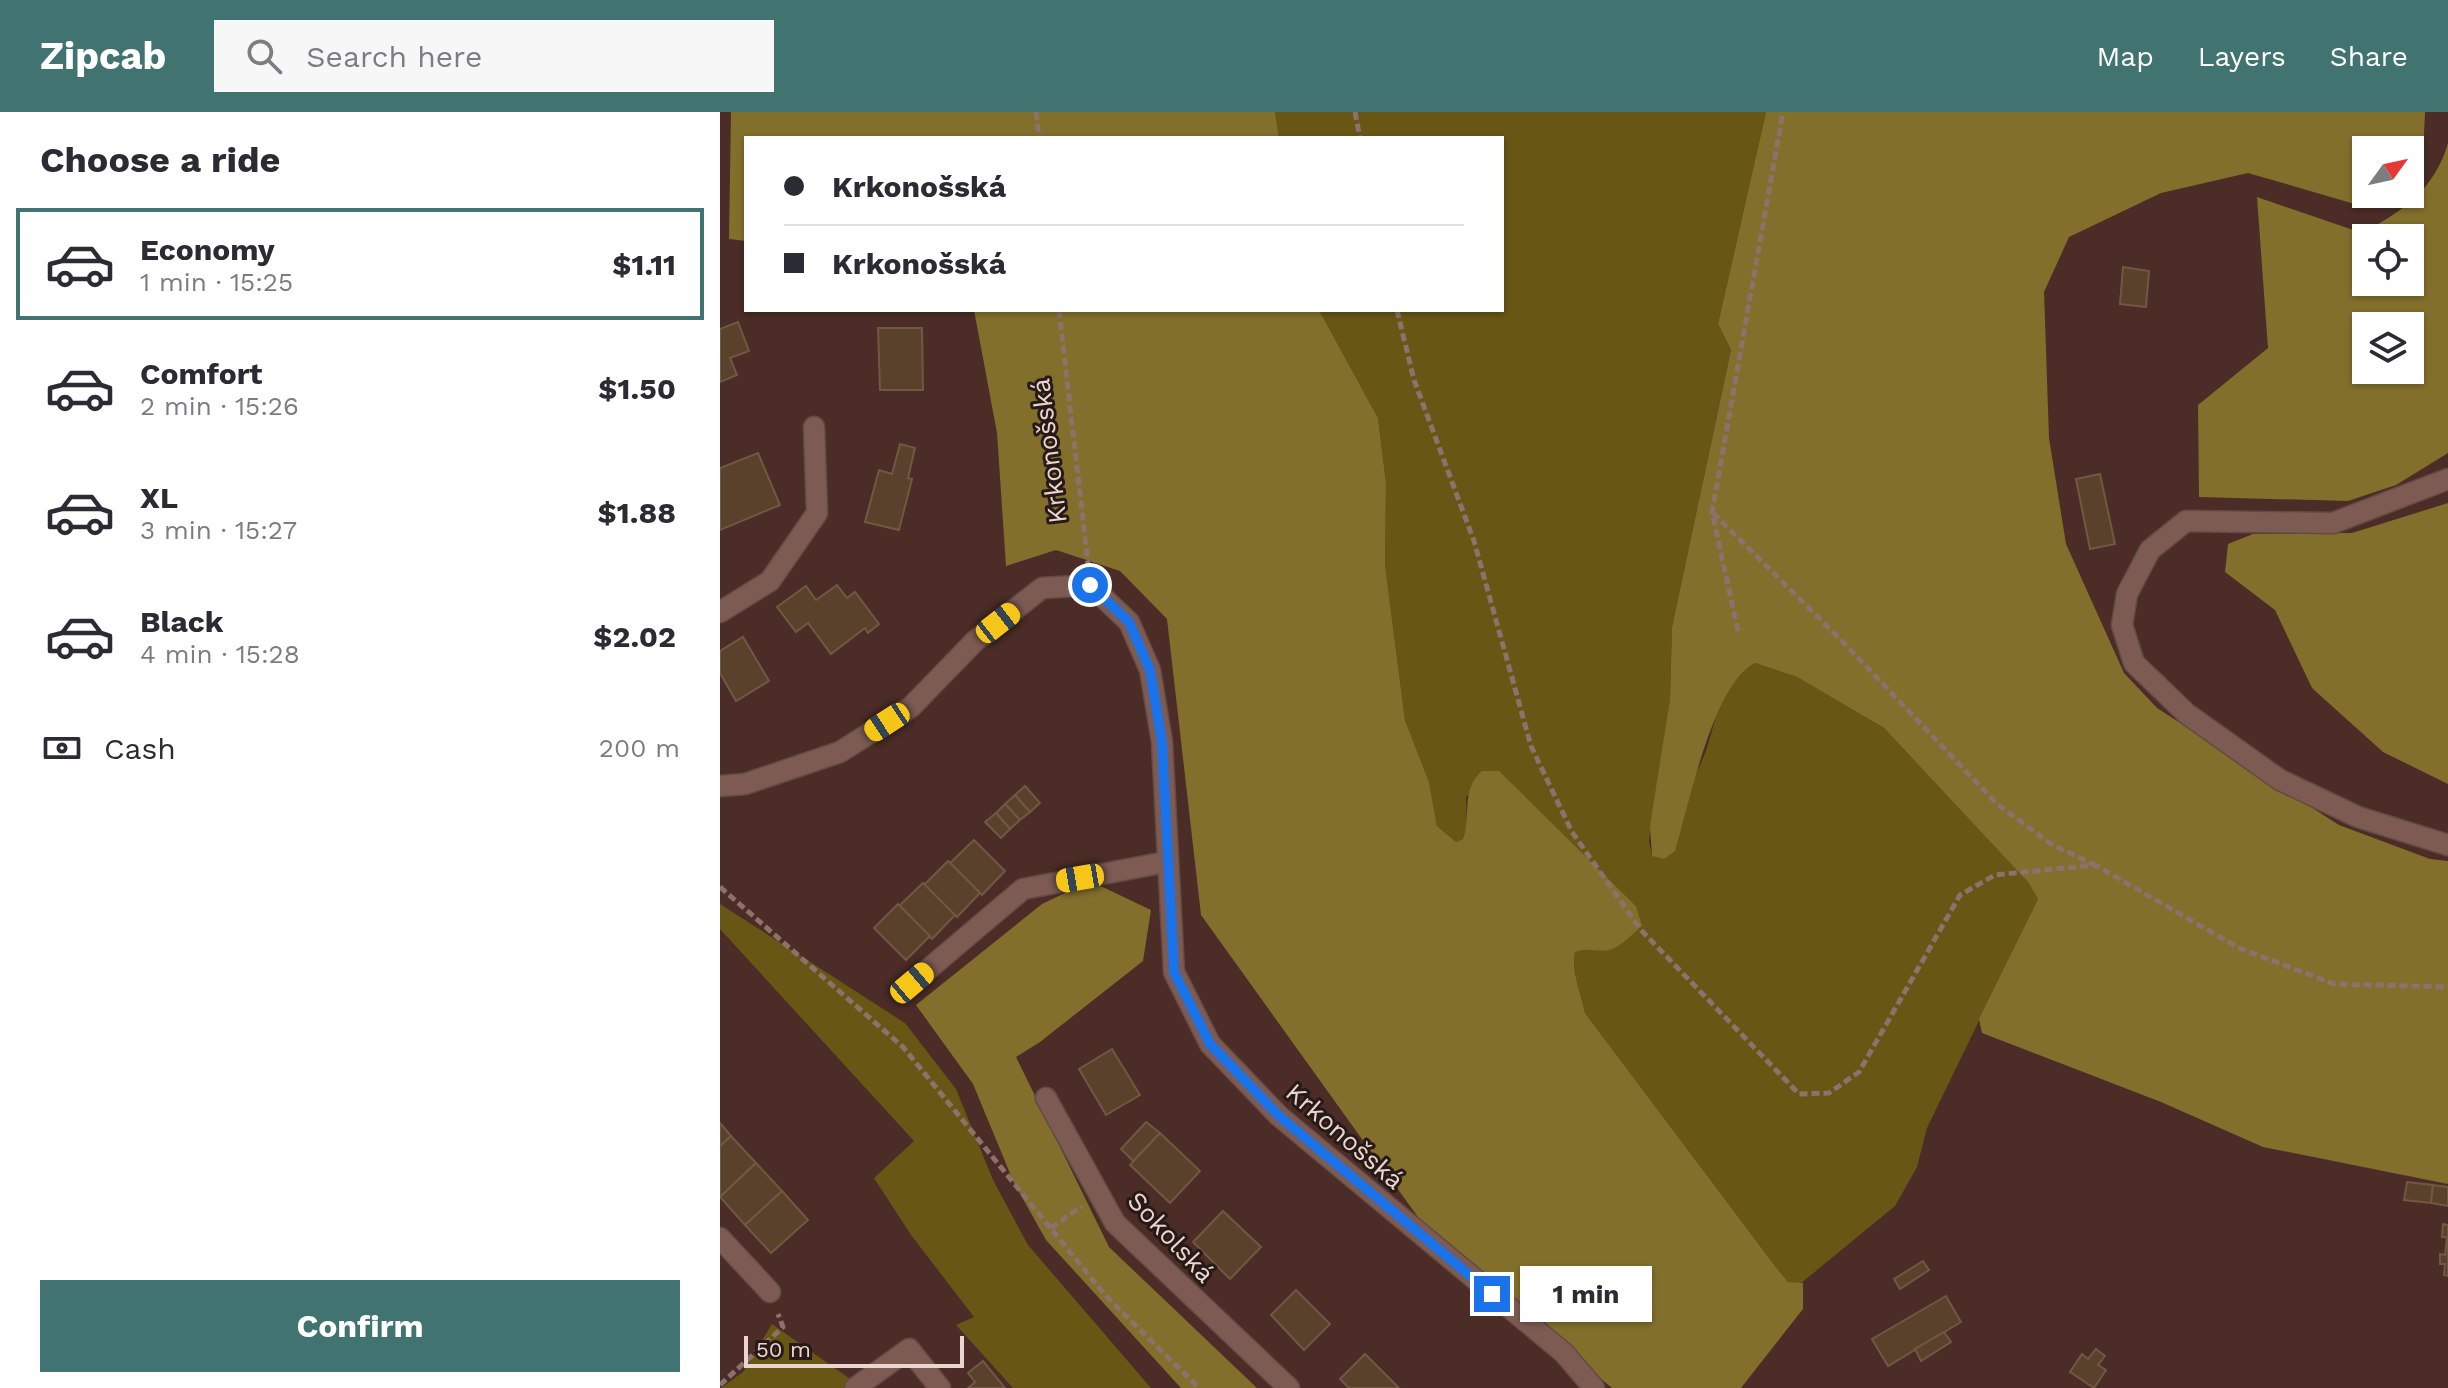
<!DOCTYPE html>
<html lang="en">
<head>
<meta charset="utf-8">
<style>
	body { margin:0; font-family:"Work Sans",sans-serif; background:#f7f7f7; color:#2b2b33; height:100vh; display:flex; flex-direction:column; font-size:30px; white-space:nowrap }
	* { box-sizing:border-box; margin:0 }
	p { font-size:26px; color:#7c7c81 }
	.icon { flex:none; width:44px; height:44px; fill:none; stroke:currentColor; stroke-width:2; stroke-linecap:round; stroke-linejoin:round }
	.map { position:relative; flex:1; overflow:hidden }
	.details { display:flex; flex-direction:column; background:#fff; width:720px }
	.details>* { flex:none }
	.banner { position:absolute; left:24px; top:24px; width:760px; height:176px; border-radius:0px; box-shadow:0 2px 6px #0004; display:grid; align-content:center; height:176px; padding:0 40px; background:#fff }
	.needle { width:52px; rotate:57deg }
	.buttons { position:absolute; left:1632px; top:24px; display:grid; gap:16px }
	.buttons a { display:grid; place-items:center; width:72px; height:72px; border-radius:0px; background:#fff; box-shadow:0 2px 6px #0004; font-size:40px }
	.scale { position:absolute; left:24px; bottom:20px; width:220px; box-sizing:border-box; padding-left:8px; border:4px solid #ead5d1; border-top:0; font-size:22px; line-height:28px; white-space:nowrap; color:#ead5d1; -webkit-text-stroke:6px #271916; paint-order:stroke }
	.end { position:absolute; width:36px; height:36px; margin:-18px; border:10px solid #1a73e8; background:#fff; box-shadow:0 0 0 4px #fff }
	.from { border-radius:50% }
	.bubble { position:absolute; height:56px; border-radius:0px; background:#fff; box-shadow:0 2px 6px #0004; font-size:26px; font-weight:700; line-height:56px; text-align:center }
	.car { position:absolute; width:24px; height:48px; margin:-24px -12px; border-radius:10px; box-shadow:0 0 6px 2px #0007; background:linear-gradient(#f5c518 24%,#345 0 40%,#f5c518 0 76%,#345 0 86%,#f5c518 0) }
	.banner b { display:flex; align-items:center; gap:28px; height:76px; font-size:30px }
	.banner b+b { border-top:2px solid #e1e1e2 }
	.banner i { width:20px; height:20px; background:#2b2b33 }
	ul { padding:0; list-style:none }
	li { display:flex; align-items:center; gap:24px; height:112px; margin:0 16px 12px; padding:0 24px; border:4px solid transparent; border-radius:0px }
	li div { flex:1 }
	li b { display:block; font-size:30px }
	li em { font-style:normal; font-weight:700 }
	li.on { border-color:#417470 }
	li>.icon { width:72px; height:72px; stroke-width:1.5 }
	h2 { padding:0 40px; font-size:36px; line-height:96px }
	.pay { display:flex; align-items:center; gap:20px; height:88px; padding:0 40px; font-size:30px }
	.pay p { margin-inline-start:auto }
	.button { display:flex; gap:16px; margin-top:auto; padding:16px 40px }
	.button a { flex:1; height:92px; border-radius:0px; background:#417470; color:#fff; font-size:32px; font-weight:700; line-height:92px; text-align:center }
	header { display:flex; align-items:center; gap:48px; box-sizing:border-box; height:112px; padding:0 40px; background:#417470; color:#fff }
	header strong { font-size:38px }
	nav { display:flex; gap:44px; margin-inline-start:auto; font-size:28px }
	.search { width:560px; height:72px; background:#f7f7f7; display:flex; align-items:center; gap:20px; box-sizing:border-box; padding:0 28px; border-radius:0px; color:#7c7c81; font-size:30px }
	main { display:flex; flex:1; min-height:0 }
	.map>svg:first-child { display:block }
</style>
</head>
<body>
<header>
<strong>Zipcab</strong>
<div class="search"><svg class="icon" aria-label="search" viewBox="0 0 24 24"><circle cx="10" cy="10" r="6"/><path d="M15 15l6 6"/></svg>Search here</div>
<nav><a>Map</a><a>Layers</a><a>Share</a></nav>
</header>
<main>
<section class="details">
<h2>Choose a ride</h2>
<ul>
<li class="on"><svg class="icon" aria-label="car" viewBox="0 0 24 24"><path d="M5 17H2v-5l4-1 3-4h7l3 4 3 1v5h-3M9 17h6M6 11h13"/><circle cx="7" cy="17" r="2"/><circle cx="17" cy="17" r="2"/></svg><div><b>Economy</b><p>1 min · 15:25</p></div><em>$1.11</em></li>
<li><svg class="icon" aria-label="car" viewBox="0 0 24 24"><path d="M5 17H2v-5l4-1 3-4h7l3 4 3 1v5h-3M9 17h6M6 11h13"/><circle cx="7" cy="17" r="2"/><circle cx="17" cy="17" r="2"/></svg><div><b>Comfort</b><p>2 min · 15:26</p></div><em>$1.50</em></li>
<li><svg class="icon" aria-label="car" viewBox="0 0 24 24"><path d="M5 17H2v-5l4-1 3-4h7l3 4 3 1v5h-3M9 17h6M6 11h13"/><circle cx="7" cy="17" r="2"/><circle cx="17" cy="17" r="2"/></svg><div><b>XL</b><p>3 min · 15:27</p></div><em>$1.88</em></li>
<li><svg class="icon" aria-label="car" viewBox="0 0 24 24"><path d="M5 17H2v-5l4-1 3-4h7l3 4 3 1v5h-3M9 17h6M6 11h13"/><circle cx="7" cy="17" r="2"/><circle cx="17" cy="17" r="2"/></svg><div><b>Black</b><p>4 min · 15:28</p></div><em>$2.02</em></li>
</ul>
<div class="pay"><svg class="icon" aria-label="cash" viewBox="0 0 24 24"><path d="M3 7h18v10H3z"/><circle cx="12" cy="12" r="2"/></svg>Cash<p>200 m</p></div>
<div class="button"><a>Confirm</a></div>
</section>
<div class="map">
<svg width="1728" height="1276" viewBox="0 0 1728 1276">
	<rect width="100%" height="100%" fill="#4b2c26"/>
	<g fill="#685615">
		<path d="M555,0H1046L998,212L1011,238L952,515L950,587L929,729L932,744C949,713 966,682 981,651C998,616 994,570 1035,551L1077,565L1164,616L1310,771L1318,787L1207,1016L1197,1055L1175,1094L1080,1172L1068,1170L1055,1154L865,901C861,880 851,860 855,839L868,835L881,838L916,794L778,659L746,685L747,714L743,727L736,730L717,714L709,670L685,608L665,453L666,371L658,306L599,198H782V26H559Z"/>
		<polygon points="0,792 185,911 236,977 273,1068 308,1133 431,1276 293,1276 236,1213 254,1205 191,1123 154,1066 194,1029 0,817"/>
		<polygon points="52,1212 143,1276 1,1276 23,1260"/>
	</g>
	<g fill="#836f2c" fill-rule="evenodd">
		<polygon points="11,0 555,0 559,26 26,26 26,129 9,127"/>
		<path d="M1046,0H1705L1703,43L1690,60V38H1646V82H1670L1645,95L1528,61L1441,81L1349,125L1324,180L1329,326L1346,432L1404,561L1437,596L1619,713L1710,747L1728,749V1072L1543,1035L1441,990L1262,921L1259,907L1318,787L1309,771L1164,616L1077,565L1035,551C993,571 969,693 955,739L944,747L932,744L930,714L950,587L952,515L1011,238L998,212Z"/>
		<path d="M1728,31V341L1676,373L1628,389L1479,385L1478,293L1548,236L1537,85L1642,121C1682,100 1715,77 1728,31ZM1690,126V170H1646V126ZM1690,214V258H1646V214Z"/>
		<path d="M254,198H599L658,306L666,371L665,453L685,608L709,670L717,714L736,730L743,727C752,701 740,679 762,659H779L916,794L922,814C912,822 901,835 889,838C876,840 868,835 855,840C851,860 861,880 865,901L1055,1154L1068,1170L1083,1171V1197L1021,1276H892L713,1126L481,803L447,507L400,459L336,438L286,454L277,321Z"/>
		<polygon points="1728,391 1728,672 1663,640 1592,576 1555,498 1505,460 1508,432 1533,422 1632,421"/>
		<polygon points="370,769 431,798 423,849 320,930 296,945 389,1135 537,1276 461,1276 326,1128 294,1071 253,972 196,893 322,792"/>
	</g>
	<g fill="#59412c" stroke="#715842" stroke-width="2">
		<polygon points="1403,155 1429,159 1426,195 1400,192"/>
		<polygon points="18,210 29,239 10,246 17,263 0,270 0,217"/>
		<polygon points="158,216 202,216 203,278 160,278"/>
		<polygon points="180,332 195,336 188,366 192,367 179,418 145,410 159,358 172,362"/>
		<polygon points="38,341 60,393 0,418 0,356"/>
		<polygon points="1380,362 1395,432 1370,437 1356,367"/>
		<polygon points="117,473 127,486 135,480 159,512 148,521 145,516 111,542 88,511 76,520 57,495 86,474 96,488"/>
		<polygon points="23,525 49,569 16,589 0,561 0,539"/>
		<polygon points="305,674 320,691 310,700 295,683"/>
		<polygon points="295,683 310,700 300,708 285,692"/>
		<polygon points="285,692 300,708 290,717 276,701"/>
		<polygon points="276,701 290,717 281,726 265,710"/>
		<polygon points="254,728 285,759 262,783 230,751"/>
		<polygon points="228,749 260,781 237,805 204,773"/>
		<polygon points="203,771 235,803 212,827 179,794"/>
		<polygon points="178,792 210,824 186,848 154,816"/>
		<polygon points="392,937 420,983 386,1003 359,957"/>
		<polygon points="426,1010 440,1021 413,1049 401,1037"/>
		<polygon points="0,1011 11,1024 0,1034"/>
		<polygon points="440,1021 480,1059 450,1091 410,1053"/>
		<polygon points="11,1024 36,1051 0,1085 0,1034"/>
		<polygon points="36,1051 62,1079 25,1113 0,1085"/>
		<polygon points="1687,1070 1713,1073 1711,1091 1684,1088"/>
		<polygon points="1713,1073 1728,1075 1728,1094 1711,1091"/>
		<polygon points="62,1079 88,1108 51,1141 25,1113"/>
		<polygon points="503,1099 541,1135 510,1167 473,1130"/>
		<polygon points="1723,1112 1728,1113 1728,1164 1724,1163 1725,1152 1720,1152 1720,1142 1725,1143 1727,1125 1722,1125"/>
		<polygon points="1203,1149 1209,1158 1180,1177 1174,1167"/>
		<polygon points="576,1178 610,1212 584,1238 551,1203"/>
		<polygon points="1226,1184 1241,1210 1168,1254 1152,1227"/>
		<polygon points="1224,1220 1231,1230 1201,1249 1195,1237"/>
		<polygon points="1376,1237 1385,1244 1378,1253 1386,1258 1374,1276 1350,1260 1362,1242 1368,1247"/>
		<polygon points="645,1242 679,1276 629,1276 620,1267"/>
		<polygon points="263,1249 285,1276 248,1276 255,1270 248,1261"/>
	</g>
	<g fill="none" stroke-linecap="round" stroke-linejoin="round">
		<defs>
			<g id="minor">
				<polyline points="1728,367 1613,411 1466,409 1430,438 1407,482 1402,513 1414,551 1467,602 1560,668 1638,705 1728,733"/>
				<polyline points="0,500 50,469 97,401 94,315"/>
				<polyline points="0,674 25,672 120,640 191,595 255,529 322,476 370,473 409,510 430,558 442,630 454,860 490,932 559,1004 844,1241 874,1276"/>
				<polyline points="192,871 303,777 446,750"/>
				<polyline points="326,986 395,1111 569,1276"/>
				<polyline points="0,1126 50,1180"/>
				<polyline points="135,1276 189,1237 220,1276"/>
			</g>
		</defs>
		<use href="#minor" stroke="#644a45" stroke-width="23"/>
		<g stroke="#8c716c" stroke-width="5" stroke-dasharray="8 4" stroke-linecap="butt">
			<polyline points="316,0 319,26"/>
			<polyline points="635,0 640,26"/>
			<polyline points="339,198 368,452"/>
			<polyline points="677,198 694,268 754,429 811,634 852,720 921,818 1079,982 1109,981 1139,960 1240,783 1275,763 1375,753 1519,836 1614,872 1728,875"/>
			<polyline points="993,401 1123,530 1277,692 1331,732 1375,753"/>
			<polyline points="1018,519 992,400 1063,0"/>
			<polyline points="0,775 183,935 385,1183 479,1276"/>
			<polyline points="331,1116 362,1094"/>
			<polyline points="0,1273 63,1215 58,1202"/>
		</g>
		<use href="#minor" stroke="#7d5b53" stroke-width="20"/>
	</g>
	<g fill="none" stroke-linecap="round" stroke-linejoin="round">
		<polyline stroke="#1a73e8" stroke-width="10" points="370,473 409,510 430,558 442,630 454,860 490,932 559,1004 772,1182"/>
	</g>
	<g text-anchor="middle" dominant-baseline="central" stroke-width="6" stroke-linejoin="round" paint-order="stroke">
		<g font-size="26" fill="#ead5d1" stroke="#271916">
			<text transform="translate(329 339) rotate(-97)">Krkonošská</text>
			<text transform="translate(625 1024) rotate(41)">Krkonošská</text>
			<text transform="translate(451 1125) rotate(47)">Sokolská</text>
		</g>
	</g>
</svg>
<div class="buttons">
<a><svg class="needle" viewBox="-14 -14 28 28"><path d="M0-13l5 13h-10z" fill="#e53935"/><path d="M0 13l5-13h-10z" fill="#7c7c81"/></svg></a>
<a><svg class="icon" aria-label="locate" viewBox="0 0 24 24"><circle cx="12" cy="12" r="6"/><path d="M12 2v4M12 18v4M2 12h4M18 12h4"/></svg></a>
<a><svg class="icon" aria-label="layers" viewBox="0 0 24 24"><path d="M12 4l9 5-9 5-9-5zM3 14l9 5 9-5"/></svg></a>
</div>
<div class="scale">50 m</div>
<i class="end from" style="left:370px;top:473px"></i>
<i class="end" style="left:772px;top:1182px"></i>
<div class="bubble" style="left:800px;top:1154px;width:132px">1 min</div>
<i class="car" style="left:278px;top:511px;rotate:52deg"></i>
<i class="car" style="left:167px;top:610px;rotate:237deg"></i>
<i class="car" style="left:360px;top:766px;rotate:260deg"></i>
<i class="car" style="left:192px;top:871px;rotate:50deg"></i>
<div class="banner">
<b><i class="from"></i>Krkonošská</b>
<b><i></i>Krkonošská</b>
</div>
</div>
</main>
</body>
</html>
